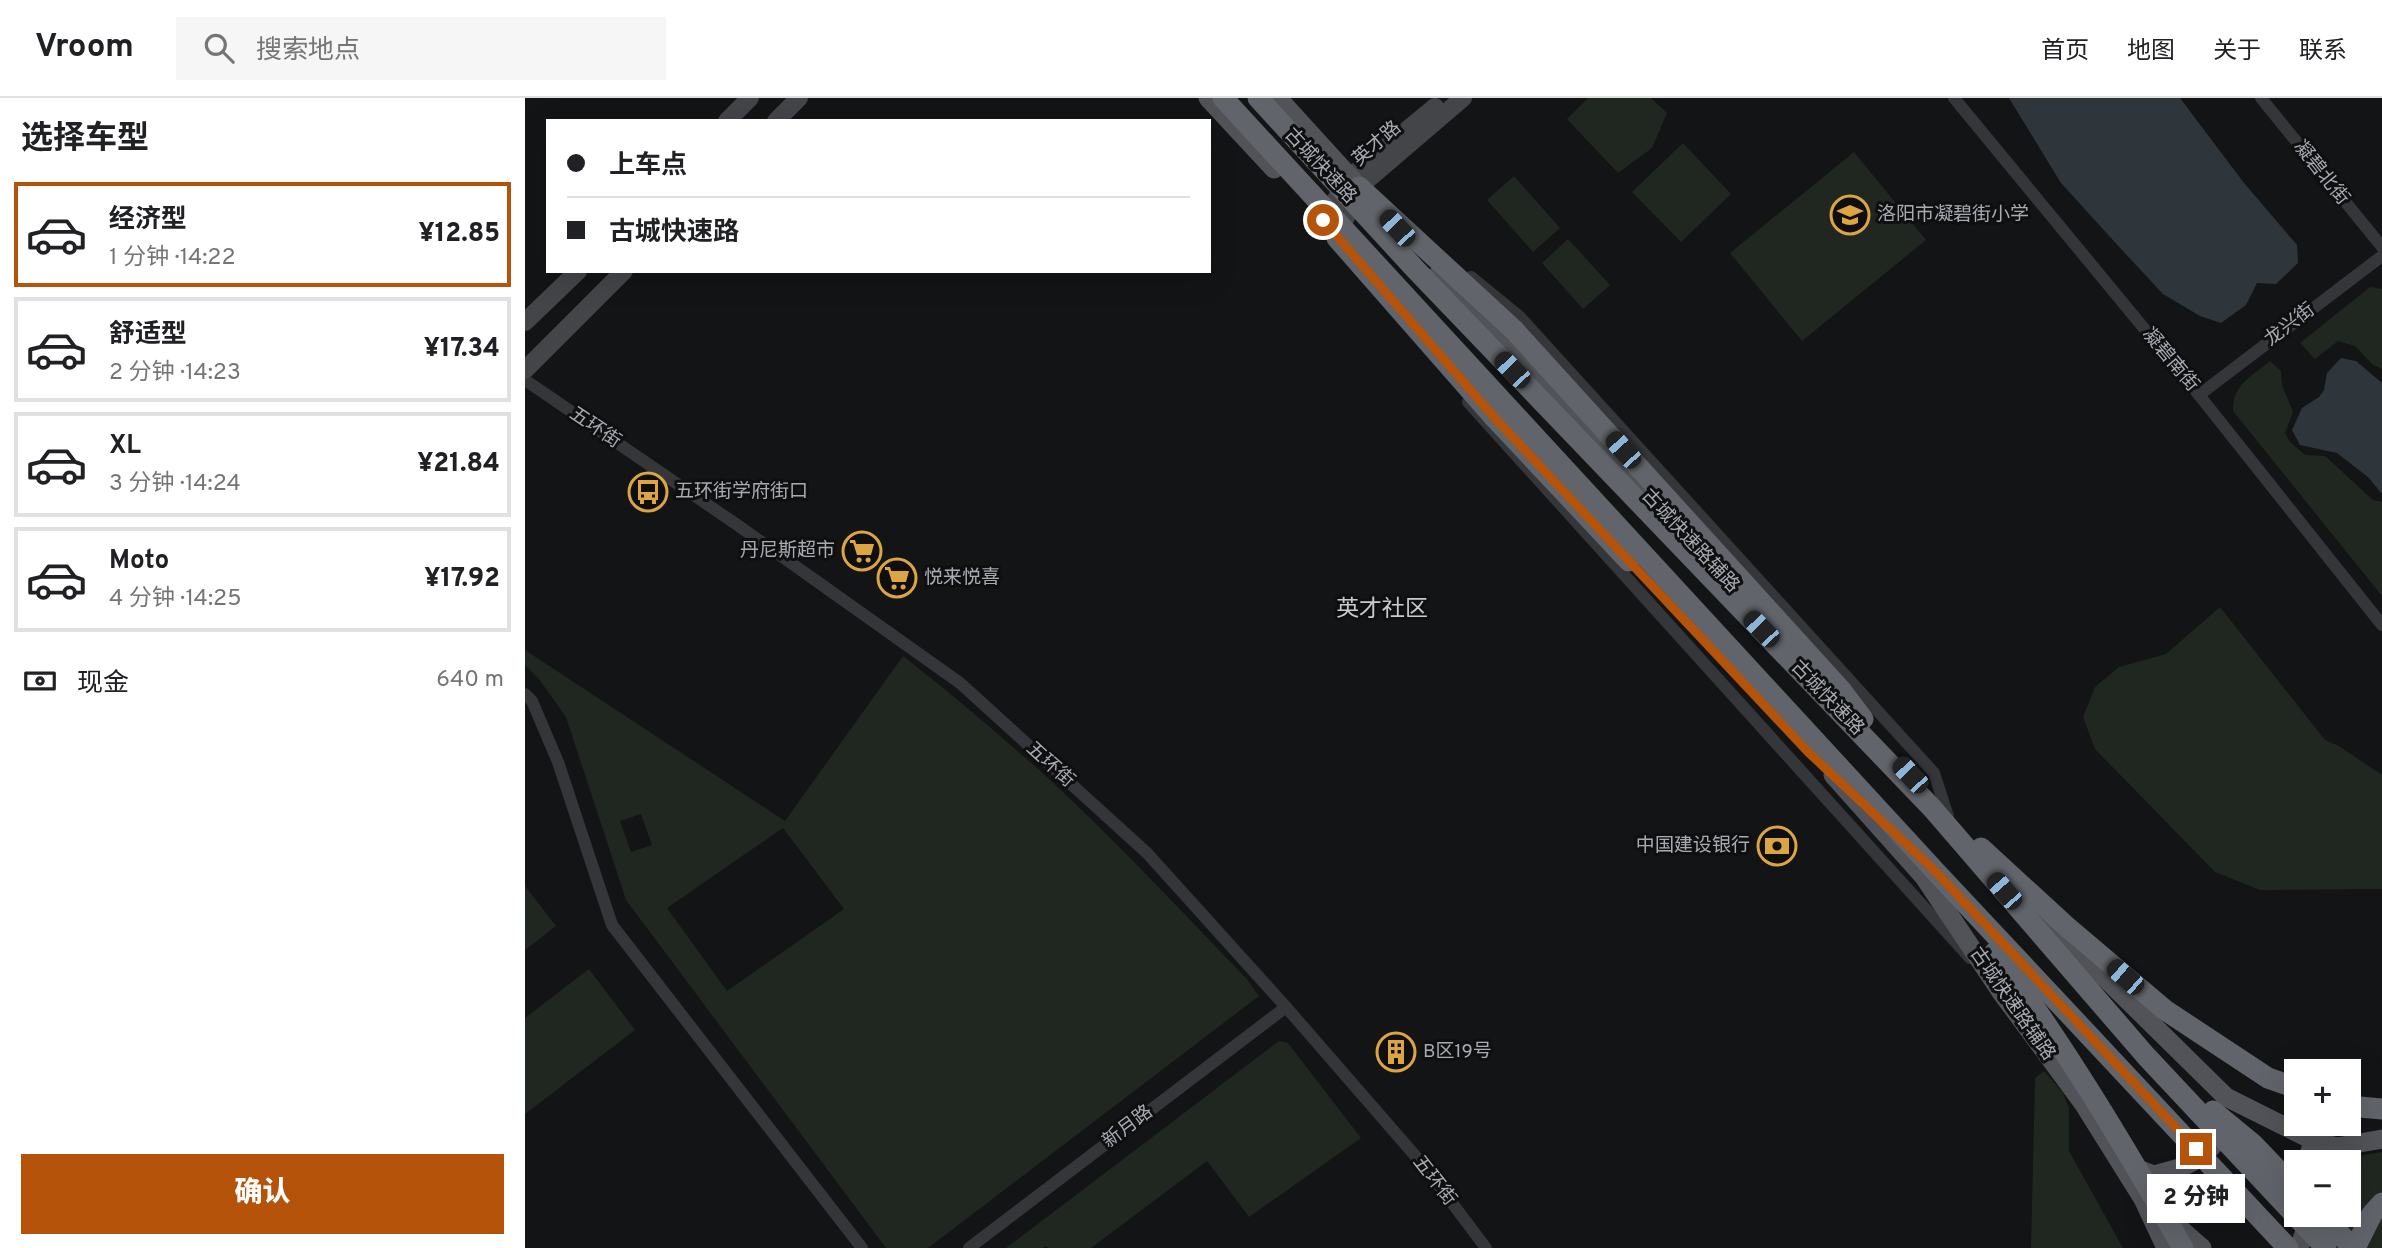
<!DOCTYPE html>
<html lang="zh">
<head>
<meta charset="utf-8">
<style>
	body { margin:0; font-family:Overpass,"Noto Sans SC",sans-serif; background:#f6f6f6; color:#202124; height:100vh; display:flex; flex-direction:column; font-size:26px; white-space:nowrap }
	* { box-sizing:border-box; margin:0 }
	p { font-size:23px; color:#757577 }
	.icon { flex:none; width:38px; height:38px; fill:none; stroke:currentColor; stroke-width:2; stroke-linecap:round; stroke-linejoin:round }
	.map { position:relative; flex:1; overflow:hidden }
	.drawer { display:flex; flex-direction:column; background:#fff; width:525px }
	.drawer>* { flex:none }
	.top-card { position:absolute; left:21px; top:21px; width:665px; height:154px; border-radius:0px; box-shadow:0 7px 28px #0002; display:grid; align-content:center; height:154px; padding:0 21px; background:#fff }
	.tools { position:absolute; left:1759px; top:961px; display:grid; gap:14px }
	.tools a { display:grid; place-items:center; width:77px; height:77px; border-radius:0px; background:#fff; box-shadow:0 7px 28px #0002; font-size:35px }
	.end { position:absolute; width:32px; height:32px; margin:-16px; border:9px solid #b45309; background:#fff; box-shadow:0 0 0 4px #fff }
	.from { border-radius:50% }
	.bubble { position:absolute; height:49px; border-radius:0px; background:#fff; box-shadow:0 7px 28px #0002; font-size:23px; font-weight:800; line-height:49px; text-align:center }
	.car { position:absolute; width:21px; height:42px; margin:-21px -10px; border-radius:9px; box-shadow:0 0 5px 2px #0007; background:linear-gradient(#222 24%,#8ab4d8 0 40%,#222 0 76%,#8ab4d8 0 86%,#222 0) }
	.top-card b { display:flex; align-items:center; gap:24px; height:66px; font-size:26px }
	.top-card b+b { border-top:2px solid #e0e0e0 }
	.top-card i { width:18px; height:18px; background:#202124 }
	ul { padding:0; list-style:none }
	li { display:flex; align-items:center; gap:21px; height:105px; margin:0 14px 10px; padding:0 7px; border:4px solid #e0e0e0; border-radius:0px }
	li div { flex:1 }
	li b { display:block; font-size:26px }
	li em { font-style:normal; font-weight:800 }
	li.on { border-color:#b45309 }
	li>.icon { width:63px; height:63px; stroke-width:1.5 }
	h2 { padding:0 21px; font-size:32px; line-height:84px }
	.pay { display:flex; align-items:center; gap:18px; height:77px; padding:0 21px; font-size:26px }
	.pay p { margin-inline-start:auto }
	.button { display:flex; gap:14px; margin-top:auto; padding:14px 21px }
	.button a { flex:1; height:80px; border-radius:0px; background:#b45309; color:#fff; font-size:28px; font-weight:800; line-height:80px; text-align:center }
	header { display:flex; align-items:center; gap:42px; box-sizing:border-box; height:98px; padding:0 35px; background:#fff; border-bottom:2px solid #e0e0e0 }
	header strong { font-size:33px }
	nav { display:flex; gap:38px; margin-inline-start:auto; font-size:24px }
	.search { width:490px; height:63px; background:#f6f6f6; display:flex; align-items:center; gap:18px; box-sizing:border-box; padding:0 24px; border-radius:0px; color:#757577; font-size:26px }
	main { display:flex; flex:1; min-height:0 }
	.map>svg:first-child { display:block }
</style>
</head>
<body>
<header>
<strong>Vroom</strong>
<div class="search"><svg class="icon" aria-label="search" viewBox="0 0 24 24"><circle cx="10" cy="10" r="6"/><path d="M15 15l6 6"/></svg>搜索地点</div>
<nav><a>首页</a><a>地图</a><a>关于</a><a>联系</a></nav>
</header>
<main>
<section class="drawer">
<h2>选择车型</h2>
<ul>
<li class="on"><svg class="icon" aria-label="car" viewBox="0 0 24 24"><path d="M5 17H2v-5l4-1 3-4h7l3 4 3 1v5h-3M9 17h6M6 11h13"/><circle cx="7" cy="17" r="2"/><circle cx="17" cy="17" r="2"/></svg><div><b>经济型</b><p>1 分钟 · 14:22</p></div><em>¥12.85</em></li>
<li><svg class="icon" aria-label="car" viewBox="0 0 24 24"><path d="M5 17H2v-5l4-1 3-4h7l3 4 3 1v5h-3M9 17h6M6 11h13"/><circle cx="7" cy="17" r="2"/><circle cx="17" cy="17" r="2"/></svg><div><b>舒适型</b><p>2 分钟 · 14:23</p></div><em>¥17.34</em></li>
<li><svg class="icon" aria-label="car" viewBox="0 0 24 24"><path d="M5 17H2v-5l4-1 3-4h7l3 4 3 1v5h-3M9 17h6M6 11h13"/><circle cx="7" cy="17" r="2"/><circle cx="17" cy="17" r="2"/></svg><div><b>XL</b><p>3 分钟 · 14:24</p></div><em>¥21.84</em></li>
<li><svg class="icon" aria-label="car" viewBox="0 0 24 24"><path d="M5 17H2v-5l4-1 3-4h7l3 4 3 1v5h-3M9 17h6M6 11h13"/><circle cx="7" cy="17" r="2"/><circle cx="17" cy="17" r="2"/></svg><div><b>Moto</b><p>4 分钟 · 14:25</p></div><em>¥17.92</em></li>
</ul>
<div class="pay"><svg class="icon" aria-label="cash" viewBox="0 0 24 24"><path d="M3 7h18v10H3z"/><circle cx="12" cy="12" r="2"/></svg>现金<p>640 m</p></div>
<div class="button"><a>确认</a></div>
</section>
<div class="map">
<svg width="1857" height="1150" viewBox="0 0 1857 1150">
	<rect width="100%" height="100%" fill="#131415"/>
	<g fill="#202721" fill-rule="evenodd">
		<polygon points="1063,0 1126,0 1142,15 1127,50 1093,75 1042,21"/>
		<polygon points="1158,45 1206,96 1156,144 1107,94"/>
		<polygon points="1329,54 1401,142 1277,243 1205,155"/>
		<polygon points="989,78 1035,130 1008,154 962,102"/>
		<polygon points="1043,141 1085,187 1058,211 1017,165"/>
		<polygon points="1845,189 1857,191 1857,271 1848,267 1830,248 1813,243 1790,261 1775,245"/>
		<path d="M1745,263L1756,273L1757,287L1768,314L1760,335L1765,344L1780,357L1800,358L1848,402L1857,404V498L1708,313C1707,287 1727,278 1745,263Z"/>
		<polygon points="1695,509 1800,642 1814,648 1857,677 1857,791 1735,792 1690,774 1570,651 1558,619 1570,589 1594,569 1641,556"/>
		<path d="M0,552L260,723L378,558C424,594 469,632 513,671C586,737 653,810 721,880L734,898L403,1150H361L101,802L41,619L14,581L0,567ZM116,716L127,747L106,754L95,723ZM258,730L319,811L202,893L142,810Z"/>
		<polygon points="0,788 31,828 0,852"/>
		<polygon points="64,871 110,932 0,1016 0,920"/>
		<polygon points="754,943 763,945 836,1040 724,1119 682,1063 566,1150 523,1150 521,1148 518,1150 481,1150"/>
		<polygon points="1519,973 1538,995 1544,1010 1544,1053 1598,1150 1506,1150 1510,980"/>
		<polygon points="1857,1054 1857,1150 1794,1150 1805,1117 1824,1116 1824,1073 1831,1058"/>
	</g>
	<g fill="#2e363c">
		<polygon points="1484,0 1655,0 1719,85 1772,147 1773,165 1751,186 1732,185 1721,207 1696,225 1675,218 1638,196 1597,152 1536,85"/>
		<polygon points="1816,260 1831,263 1857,285 1857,396 1843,379 1812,355 1775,347 1767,332 1777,310 1794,299 1799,292 1802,275"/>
	</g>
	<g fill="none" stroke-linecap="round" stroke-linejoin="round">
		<g stroke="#353639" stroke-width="12">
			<polyline points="1429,0 1674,297 1857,527"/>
			<polyline points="1736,0 1857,149"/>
			<polyline points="946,179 995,219 1409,675 1423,718"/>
			<polyline points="0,282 211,426 435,585 622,755 761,909 900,1069 961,1150"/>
			<polyline points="1674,297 1857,158"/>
			<polyline points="943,304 1445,860"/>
			<polyline points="0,596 7,603 33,664 87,827 337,1150"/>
			<polyline points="444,1150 761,909"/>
		</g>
		<g stroke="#434549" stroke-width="18">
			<polyline points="202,23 225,0"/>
			<polyline points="251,23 274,0"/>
			<polyline points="798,122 825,79 910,9"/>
			<polyline points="812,140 834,89 938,0"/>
			<polyline points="0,224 53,173"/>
			<polyline points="0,272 99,173"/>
		</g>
		<g stroke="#515358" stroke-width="19">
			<polyline points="683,0 749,71"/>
			<polyline points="753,0 843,99"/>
			<polyline points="914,175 1171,449"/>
			<polyline points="1308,677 1399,779 1476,894 1558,1005 1618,1101 1641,1150"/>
			<polyline points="1515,816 1701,999 1789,1043 1812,1049 1857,1041"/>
			<polyline points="1781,1064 1789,1043"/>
			<polyline points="1603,1067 1629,1077 1655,1070 1677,1059 1702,1032 1702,1024"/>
			<polyline points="1644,1121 1677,1150"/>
			<polyline points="1774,1150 1786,1116"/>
		</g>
		<g stroke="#61646a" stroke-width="21">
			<polyline points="834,89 989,232"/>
			<polyline points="812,140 968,318"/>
			<polyline points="1824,1008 1857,1011"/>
			<polyline points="1796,1116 1828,1150"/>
			<polyline points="1830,1150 1847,1116 1857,1105"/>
		</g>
		<g stroke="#61646a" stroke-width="21">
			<polyline points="698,0 1411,774 1763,1150"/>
			<polyline points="733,0 891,172 1407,710 1621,958 1801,1150"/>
			<polyline points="989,232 1316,592 1338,621"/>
			<polyline points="968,318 1104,463"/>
			<polyline points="1456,750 1541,828 1640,912 1743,980 1771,990"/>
			<path d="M1470,854C1540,948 1600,1049 1658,1150"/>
			<polyline points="1688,1013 1728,1046 1771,1091"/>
		</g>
	</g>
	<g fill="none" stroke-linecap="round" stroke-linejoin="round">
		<polyline stroke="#b45309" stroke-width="9" points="798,122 968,318 1283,654 1411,774 1671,1051"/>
	</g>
	<defs>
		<symbol id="school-ring" viewBox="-11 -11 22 22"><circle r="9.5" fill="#0f0f10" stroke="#dda444" stroke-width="1.5"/><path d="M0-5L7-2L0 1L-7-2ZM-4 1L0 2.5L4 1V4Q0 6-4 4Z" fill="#dda444"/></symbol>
		<symbol id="bus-ring" viewBox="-11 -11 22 22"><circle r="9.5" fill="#0f0f10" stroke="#dda444" stroke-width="1.5"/><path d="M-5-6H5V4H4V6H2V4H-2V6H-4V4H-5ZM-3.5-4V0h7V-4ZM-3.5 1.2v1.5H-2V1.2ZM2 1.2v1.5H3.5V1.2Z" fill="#dda444"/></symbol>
		<symbol id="supermarket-ring" viewBox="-11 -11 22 22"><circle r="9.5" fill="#0f0f10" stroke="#dda444" stroke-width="1.5"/><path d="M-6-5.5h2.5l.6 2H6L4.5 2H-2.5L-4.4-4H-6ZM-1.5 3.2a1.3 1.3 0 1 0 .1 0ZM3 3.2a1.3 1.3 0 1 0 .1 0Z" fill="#dda444"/></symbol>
		<symbol id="bank-ring" viewBox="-11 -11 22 22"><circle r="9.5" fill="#0f0f10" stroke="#dda444" stroke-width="1.5"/><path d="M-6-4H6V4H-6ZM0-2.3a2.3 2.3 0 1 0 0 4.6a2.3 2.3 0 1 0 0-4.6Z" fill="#dda444"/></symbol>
		<symbol id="building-ring" viewBox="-11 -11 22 22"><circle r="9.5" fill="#0f0f10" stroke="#dda444" stroke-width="1.5"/><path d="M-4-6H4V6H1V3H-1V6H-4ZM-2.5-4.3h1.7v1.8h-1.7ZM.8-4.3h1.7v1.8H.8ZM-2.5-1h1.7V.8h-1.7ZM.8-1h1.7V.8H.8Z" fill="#dda444"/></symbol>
	</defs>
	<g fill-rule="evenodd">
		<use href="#school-ring" x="1303" y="95" width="44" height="44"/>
		<use href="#bus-ring" x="101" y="372" width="44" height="44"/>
		<use href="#supermarket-ring" x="315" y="431" width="44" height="44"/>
		<use href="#supermarket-ring" x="350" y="458" width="44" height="44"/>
		<use href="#bank-ring" x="1230" y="726" width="44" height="44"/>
		<use href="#building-ring" x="849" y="932" width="44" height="44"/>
	</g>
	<g text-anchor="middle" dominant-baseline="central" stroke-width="6" stroke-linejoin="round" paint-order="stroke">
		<g font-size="19" fill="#a7abb4" stroke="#0f0f10">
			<text transform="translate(852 46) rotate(-41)">英才路</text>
			<text transform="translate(795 68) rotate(47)">古城快速路</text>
			<text transform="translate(1796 75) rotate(51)">凝碧北街</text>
			<text transform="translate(1765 227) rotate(-37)">龙兴街</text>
			<text transform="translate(1645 262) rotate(50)">凝碧南街</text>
			<text transform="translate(70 330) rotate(34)">五环街</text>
			<text transform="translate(1165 443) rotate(47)">古城快速路辅路</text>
			<text transform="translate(1302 600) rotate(46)">古城快速路</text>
			<text transform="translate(525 667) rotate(42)">五环街</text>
			<text transform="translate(1487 906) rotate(55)">古城快速路辅路</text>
			<text transform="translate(603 1029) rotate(-37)">新月路</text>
			<text transform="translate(909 1083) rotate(52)">五环街</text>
		</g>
		<g font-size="19" fill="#a7abb4" stroke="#0f0f10" text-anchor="start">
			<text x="1352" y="117">洛阳市凝碧街小学</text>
			<text x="150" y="394">五环街学府街口</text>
			<text x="310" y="453" text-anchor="end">丹尼斯超市</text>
			<text x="399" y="480">悦来悦喜</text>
			<text x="1225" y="748" text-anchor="end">中国建设银行</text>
			<text x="898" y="954">B区19号</text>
		</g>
		<g font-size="23" fill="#c7cad0" stroke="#0f0f10">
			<text x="857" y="512">英才社区</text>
		</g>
	</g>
</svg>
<div class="tools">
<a>+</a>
<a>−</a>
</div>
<i class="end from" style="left:798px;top:122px"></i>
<i class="end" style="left:1671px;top:1051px"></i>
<div class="bubble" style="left:1622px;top:1076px;width:98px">2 分钟</div>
<i class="car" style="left:872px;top:130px;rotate:317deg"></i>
<i class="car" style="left:987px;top:272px;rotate:316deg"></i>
<i class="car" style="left:1098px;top:352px;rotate:318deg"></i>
<i class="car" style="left:1236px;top:531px;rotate:316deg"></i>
<i class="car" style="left:1385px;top:677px;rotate:317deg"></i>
<i class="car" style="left:1479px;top:793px;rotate:319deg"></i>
<i class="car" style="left:1600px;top:879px;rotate:311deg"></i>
<div class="top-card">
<b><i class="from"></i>上车点</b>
<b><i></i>古城快速路</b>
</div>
</div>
</main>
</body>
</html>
